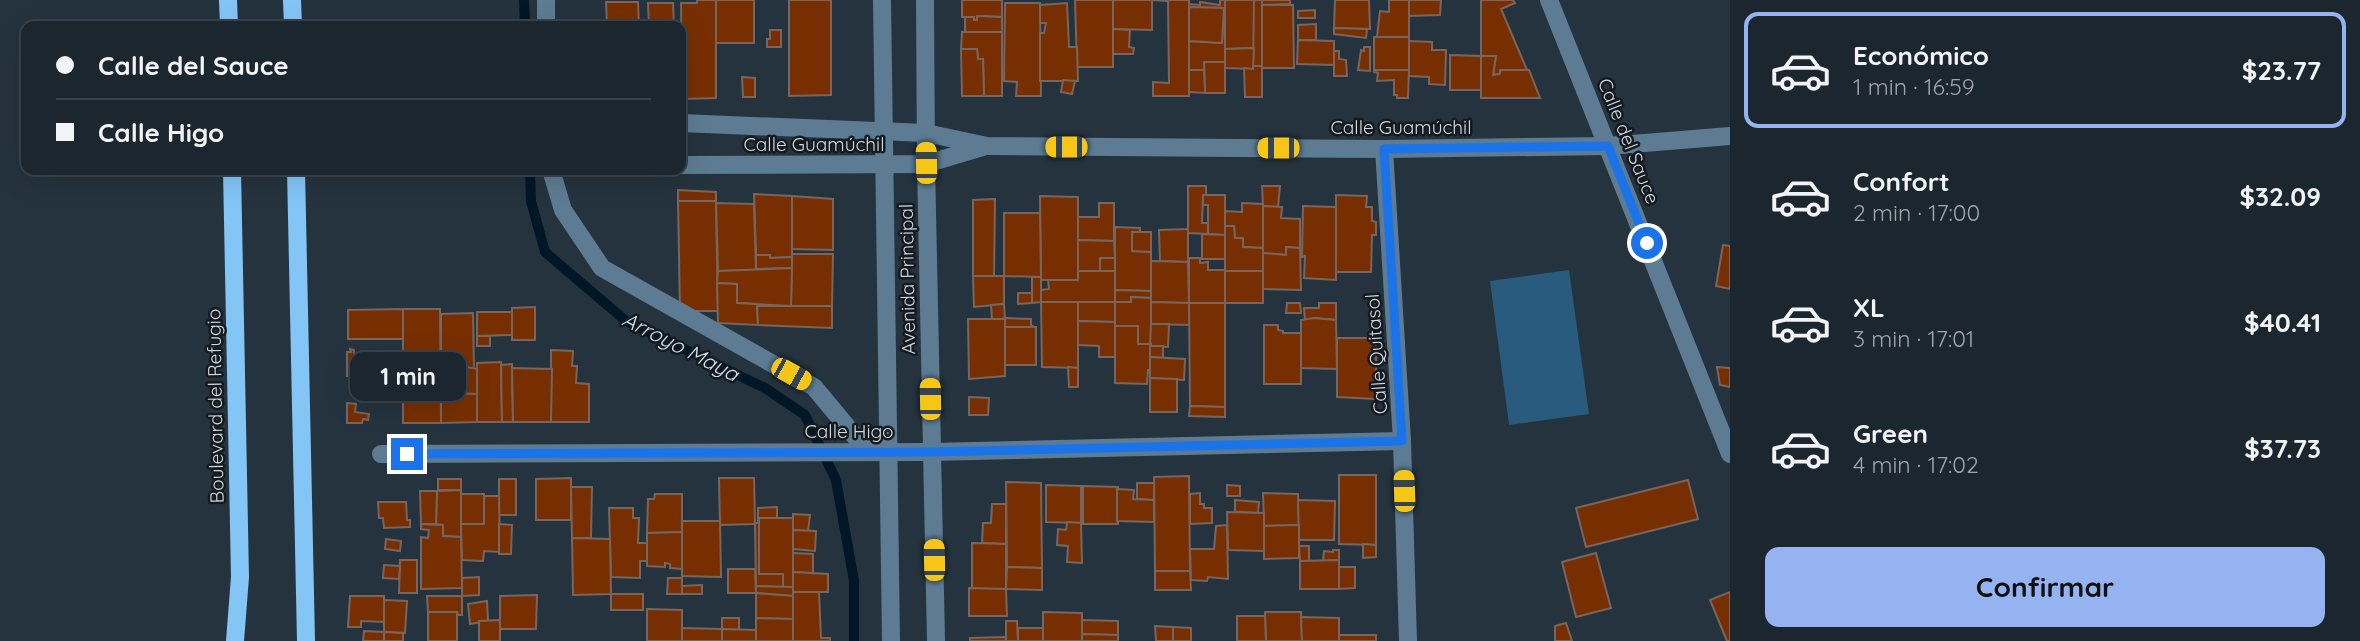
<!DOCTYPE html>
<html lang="es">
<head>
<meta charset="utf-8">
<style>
	body { margin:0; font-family:Quicksand,sans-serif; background:#29323a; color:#f1f3f6; height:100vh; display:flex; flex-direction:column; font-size:26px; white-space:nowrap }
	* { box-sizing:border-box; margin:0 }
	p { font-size:23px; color:#a0a5aa }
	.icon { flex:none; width:38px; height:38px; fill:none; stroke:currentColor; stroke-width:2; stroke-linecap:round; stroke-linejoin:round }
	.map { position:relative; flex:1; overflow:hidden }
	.panel { display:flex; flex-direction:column; background:#1c262e; width:630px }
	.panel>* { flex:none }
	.banner { position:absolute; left:21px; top:21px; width:665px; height:154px; border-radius:14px; box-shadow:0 7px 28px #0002,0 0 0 2px #3a434a; display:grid; align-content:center; height:154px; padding:0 35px; background:#1c262e }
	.end { position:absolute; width:32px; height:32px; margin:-16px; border:9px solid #1a73e8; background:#fff; box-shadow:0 0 0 4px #fff }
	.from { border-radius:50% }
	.bubble { position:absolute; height:49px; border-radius:14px; background:#1c262e; box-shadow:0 7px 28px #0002,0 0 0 2px #3a434a; font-size:23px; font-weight:800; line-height:49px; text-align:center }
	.car { position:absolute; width:21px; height:42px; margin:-21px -10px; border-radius:9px; box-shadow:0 0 5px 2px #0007; background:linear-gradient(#f5c518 24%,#345 0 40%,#f5c518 0 76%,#345 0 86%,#f5c518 0) }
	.banner b { display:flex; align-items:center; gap:24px; height:66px; font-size:26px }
	.banner b+b { border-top:2px solid #3a434a }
	.banner i { width:18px; height:18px; background:#f1f3f6 }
	ul { padding:12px 0 0; list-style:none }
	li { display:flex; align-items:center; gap:21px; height:116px; margin:0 14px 10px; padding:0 21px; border:4px solid transparent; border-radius:14px }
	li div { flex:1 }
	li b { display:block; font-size:26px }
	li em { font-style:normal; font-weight:800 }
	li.active { border-color:#95b2f1 }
	li>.icon { width:63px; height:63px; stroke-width:1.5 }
	.cta { display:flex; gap:14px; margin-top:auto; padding:14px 35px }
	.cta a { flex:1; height:80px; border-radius:14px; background:#95b2f1; color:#111; font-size:28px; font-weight:800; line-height:80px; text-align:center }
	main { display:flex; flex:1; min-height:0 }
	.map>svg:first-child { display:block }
</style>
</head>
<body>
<main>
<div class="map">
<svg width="1730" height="641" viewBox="0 0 1730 641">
	<rect width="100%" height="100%" fill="#25333e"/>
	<polygon fill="#285b7d" points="1569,270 1589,414 1509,425 1490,281"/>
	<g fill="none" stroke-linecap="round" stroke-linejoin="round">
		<g stroke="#001728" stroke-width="10">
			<polyline points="524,0 525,26"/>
			<polyline points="530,170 531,201 545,252 626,321 765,388 805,415 836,480 854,581 854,641"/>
		</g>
	</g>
	<g fill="#772f01" stroke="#78655d" stroke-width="2">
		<polygon points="697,0 716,0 716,98 682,99 681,3 697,3"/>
		<rect x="716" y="0" width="38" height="43"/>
		<polygon points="789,0 831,0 831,95 789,96"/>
		<polygon points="962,0 1002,0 1002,17 977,16 977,20 974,20 974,17 962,17"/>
		<polygon points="1075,0 1113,0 1113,67 1077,67"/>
		<polygon points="1113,0 1152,0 1152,30 1113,29"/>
		<polygon points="1152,0 1189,0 1189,96 1153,96 1153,82 1169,83 1168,1"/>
		<polygon points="1220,0 1225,0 1225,62 1204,62 1204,70 1189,70 1189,41 1222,43 1224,8 1189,7 1189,4 1200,5 1200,2 1220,5"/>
		<polygon points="1225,0 1254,0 1254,48 1225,49"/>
		<polygon points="1254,0 1262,0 1262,66 1253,66"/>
		<polygon points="1262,0 1290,0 1290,4 1262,5"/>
		<polygon points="1335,0 1369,0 1370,29 1334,28"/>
		<polygon points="1389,0 1409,0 1409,37 1377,37 1380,11 1389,12"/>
		<polygon points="1409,0 1441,0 1440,15 1409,16"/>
		<polygon points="1481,0 1513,0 1515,3 1501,9 1527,70 1500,70 1500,74 1493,75 1496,56 1481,56"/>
		<polygon points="606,2 638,2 639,26 607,26"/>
		<polygon points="648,3 673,3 674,26 649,26"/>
		<polygon points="1005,3 1040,3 1041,96 1016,96 1017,82 1004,81"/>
		<polygon points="1067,3 1069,47 1077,47 1078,81 1040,81 1040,33 1044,33 1046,23 1040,23 1040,5"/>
		<polygon points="1262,5 1293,5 1294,68 1262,68"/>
		<polygon points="1189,7 1224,8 1222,43 1189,41"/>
		<polygon points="1315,10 1315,18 1298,18 1298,11"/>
		<polygon points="977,16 1002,17 1002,32 965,32 965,17 974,17 974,20 977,20"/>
		<polygon points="1316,24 1316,40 1298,40 1298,25"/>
		<polygon points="1334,28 1367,29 1366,38 1334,34"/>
		<polygon points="1113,29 1130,30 1129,47 1134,48 1133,54 1113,54"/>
		<polygon points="770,30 781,30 781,47 767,47 767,39 770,39"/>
		<polygon points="962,32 1002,32 1002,96 984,96 983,59 978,59 977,49 961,49"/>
		<rect x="1374" y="37" width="35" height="33"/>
		<polygon points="1298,40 1334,41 1334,65 1297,64"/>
		<polygon points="1409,41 1432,42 1432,50 1446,50 1445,85 1429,84 1429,77 1409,76"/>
		<polygon points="1364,47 1370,47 1370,71 1358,70 1361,50 1364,51"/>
		<polygon points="1254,48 1253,69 1225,68 1225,49"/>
		<polygon points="961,49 977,49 978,59 983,59 984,96 962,96"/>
		<polygon points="1334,51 1339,51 1339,59 1346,60 1347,76 1334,76"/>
		<polygon points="1450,55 1482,56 1481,90 1450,90"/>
		<polygon points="1481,56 1496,56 1493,75 1500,74 1500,70 1529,70 1540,98 1481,98"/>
		<polygon points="1204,62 1225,62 1225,93 1205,93"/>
		<polygon points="1253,66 1262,66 1262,97 1245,97 1244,68 1253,69"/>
		<polygon points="1189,70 1204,70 1205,93 1189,92"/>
		<polygon points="1374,70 1409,70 1408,98 1397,98 1397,95 1394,95 1394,80 1377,81 1378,73 1374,72"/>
		<polygon points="742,77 755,78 755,97 743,97"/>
		<polygon points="1063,80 1075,81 1072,94 1061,92"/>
		<polygon points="1188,186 1206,186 1206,195 1203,195 1202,223 1208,223 1208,234 1188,233"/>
		<polygon points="1262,186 1280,186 1278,207 1263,206"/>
		<polygon points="678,190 716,192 716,201 678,201"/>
		<polygon points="754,194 792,196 792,257 770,258 770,255 756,255"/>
		<polygon points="1203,195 1225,195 1225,235 1208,234 1208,205 1203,205"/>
		<polygon points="1336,195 1367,196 1366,207 1372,207 1372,221 1376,222 1376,235 1372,235 1371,272 1336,272"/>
		<polygon points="792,196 833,199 833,250 792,249"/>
		<polygon points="1040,196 1078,197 1078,280 1041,280"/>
		<polygon points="995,199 994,276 973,276 973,200"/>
		<polygon points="678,201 716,201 718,311 680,311"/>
		<polygon points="716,203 754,204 756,270 718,271"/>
		<polygon points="1099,203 1114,203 1114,241 1078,240 1078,217 1099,217"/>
		<polygon points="1242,203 1263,204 1263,248 1243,247 1243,238 1235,238 1234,226 1225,226 1225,211 1242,212"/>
		<polygon points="1263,206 1282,207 1281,218 1300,219 1300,248 1286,247 1286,255 1263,253"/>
		<polygon points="1303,206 1336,207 1336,280 1304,278 1305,256 1302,257"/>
		<polygon points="1004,213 1040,213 1041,277 1004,276"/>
		<polygon points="1225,226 1234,226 1235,238 1243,238 1243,247 1263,248 1263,271 1225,271 1225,303 1189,303 1189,258 1200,258 1200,263 1208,262 1208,270 1225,270"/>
		<polygon points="1115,227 1140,228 1140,232 1132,232 1132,251 1151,252 1151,291 1115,290"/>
		<polygon points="1188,229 1188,262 1160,261 1159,230"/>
		<polygon points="1132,232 1151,232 1151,252 1132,251"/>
		<polygon points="1202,234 1225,235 1225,259 1202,259"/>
		<polygon points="1078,240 1114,241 1115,258 1100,258 1100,271 1078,271"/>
		<polygon points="1723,245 1730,246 1730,289 1716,286"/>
		<polygon points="1286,247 1300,248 1301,290 1263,289 1263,253 1286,255"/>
		<polygon points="792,254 833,254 832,306 791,306"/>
		<polygon points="756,255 770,255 770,258 792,257 792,268 756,269"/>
		<rect x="1100" y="258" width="15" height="13"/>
		<polygon points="1151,261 1188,262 1189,303 1151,302"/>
		<polygon points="792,268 791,306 737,303 737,284 717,283 718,271"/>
		<polygon points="1078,271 1115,271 1115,302 1041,302 1041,290 1049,289 1048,280 1078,280"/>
		<rect x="1225" y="271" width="38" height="32"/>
		<polygon points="973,276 1004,276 1004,304 974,307"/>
		<polygon points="1032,277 1041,277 1041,302 1032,303"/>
		<polygon points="717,283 737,284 737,303 757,304 758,325 718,323"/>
		<polygon points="1115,290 1151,291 1151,298 1131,297 1131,302 1115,302"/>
		<polygon points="1018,293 1032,293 1032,303 1018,304"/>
		<polygon points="1131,297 1151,298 1151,344 1138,344 1138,326 1115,326 1115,302 1131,302"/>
		<polygon points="1041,302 1078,302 1078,368 1042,367"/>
		<polygon points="1078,302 1115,302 1115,322 1078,321"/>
		<polygon points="1151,302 1189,303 1189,325 1151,324"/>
		<polygon points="1189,303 1225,303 1225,407 1190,406"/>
		<polygon points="1287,303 1300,303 1301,313 1286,313"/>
		<polygon points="1319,303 1336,303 1336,320 1314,318 1305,320 1304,308 1319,308"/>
		<polygon points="1004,304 1005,319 992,320 991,305"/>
		<polygon points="757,306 832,306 832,328 758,325"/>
		<polygon points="535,307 535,340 512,340 512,308"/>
		<polygon points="403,309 440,309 441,423 403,423"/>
		<polygon points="403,309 403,339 348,339 348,310"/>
		<polygon points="477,312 512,312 512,335 477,336"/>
		<polygon points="473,313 474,369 452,364 452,358 441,356 441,314"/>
		<polygon points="1004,318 1031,319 1031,325 1034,327 1005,327"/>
		<polygon points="1314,318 1336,320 1337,369 1301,368 1301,320"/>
		<polygon points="968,319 1005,319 1005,376 969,379"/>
		<polygon points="1078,321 1115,322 1115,357 1099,357 1099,346 1078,345"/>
		<polygon points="1151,324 1169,324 1168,347 1150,346"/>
		<polygon points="1264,325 1278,325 1278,330 1283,331 1283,333 1301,333 1301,384 1264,384"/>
		<polygon points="1115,326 1138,326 1138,344 1151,344 1150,370 1148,370 1147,384 1115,383"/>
		<rect x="1005" y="327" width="31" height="38"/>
		<rect x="477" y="336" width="13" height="10"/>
		<polygon points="1337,338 1376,338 1376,399 1337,397"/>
		<polygon points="1150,346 1163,346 1163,358 1150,357"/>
		<polygon points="350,349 354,350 355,373 352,373 352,376 347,376 347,352 351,352"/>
		<polygon points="551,350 573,351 572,366 577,366 576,383 589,384 589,422 551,422"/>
		<polygon points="441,356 452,358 452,364 477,369 477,394 441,393"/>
		<polygon points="1150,357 1185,359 1184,380 1150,378"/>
		<polygon points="501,362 502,422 477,422 477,363"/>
		<polygon points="512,364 513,422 502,422 501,365"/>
		<polygon points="1068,367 1078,368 1078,387 1069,387"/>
		<polygon points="1717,367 1730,368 1730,387 1720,385"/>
		<polygon points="512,368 552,369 551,422 513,422"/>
		<polygon points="1150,378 1177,379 1177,412 1150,412"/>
		<polygon points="441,393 477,394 477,422 441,423"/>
		<polygon points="969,397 989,398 988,415 969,415"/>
		<polygon points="347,403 356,404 355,412 369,414 368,420 363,419 362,423 347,423"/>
		<polygon points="1190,406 1225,407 1225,417 1189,416"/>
		<polygon points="1339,475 1376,475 1376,545 1339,544"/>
		<polygon points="1189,476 1190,571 1155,571 1154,477"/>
		<polygon points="571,478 571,520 536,520 536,479"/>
		<polygon points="719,478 754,478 755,524 720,525"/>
		<rect x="438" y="479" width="23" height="11"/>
		<rect x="499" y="479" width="17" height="36"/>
		<polygon points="1688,480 1698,519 1586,547 1576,508"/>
		<polygon points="1006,482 1041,483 1042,568 1007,567"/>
		<polygon points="1137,483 1154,483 1154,500 1137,499"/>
		<polygon points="1046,485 1081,486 1081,523 1046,522"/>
		<polygon points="1227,485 1240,486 1240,496 1227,496"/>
		<polygon points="1083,486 1118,487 1118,524 1083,524"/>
		<polygon points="571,487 592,487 591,538 572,538"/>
		<polygon points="1117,489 1134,490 1133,499 1154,500 1154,522 1117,521"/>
		<polygon points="461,490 461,537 443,536 443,525 436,524 437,491"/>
		<polygon points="420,491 437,491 436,524 421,524"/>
		<polygon points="1200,493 1200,504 1204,504 1204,508 1212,508 1212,523 1190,524 1190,494"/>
		<polygon points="1263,493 1298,494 1299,525 1264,526"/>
		<rect x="461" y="494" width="23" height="30"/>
		<polygon points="655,494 682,494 682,532 647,533 648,499 654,499"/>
		<polygon points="484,496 499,496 500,552 484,551 483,561 462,560 461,524 484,524"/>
		<polygon points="1235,500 1259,502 1258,513 1235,512"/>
		<polygon points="1298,500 1335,501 1334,540 1299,540"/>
		<polygon points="378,502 406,502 407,520 410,520 410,527 384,528 383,518 379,518"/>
		<polygon points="992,504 1006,504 1006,544 982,543 983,523 991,523"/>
		<polygon points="777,507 777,518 759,518 759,574 783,574 783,587 756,586 755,523 758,523 758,508"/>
		<polygon points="609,508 633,508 633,518 639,518 638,543 647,543 648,552 647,561 640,561 640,578 611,577"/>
		<polygon points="1227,512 1264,513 1264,551 1228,550"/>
		<polygon points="793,514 810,515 808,531 793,530"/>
		<polygon points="759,518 793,518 793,587 783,587 783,574 759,574"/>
		<polygon points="682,521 720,521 721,577 682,576"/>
		<polygon points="1067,522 1081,523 1082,563 1067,562 1068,546 1057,545 1058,529 1066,530"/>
		<polygon points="421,524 443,525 443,536 461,537 462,588 421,589 421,537 428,538 429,530 421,529"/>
		<polygon points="499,524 512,525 511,554 499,554"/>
		<polygon points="1227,525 1228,579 1208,577 1207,581 1191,580 1190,549 1214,549 1216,526"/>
		<polygon points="1299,525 1299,558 1264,559 1264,526"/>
		<polygon points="793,530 816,531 815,551 793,549"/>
		<polygon points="682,532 682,569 670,568 670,564 665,563 665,567 647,566 647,533"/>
		<polygon points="572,538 610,539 611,594 573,595"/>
		<polygon points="386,539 401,541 400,551 385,549"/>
		<polygon points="972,543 1006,544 1006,589 972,589"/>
		<polygon points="1363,544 1376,545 1376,557 1363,558"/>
		<polygon points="1299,546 1309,546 1309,561 1300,561"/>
		<polygon points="1333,550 1339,550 1339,560 1323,561 1324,551 1333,552"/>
		<polygon points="793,553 813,554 813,573 793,572"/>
		<polygon points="1596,553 1611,608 1576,617 1562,562"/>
		<polygon points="400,560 417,560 417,593 399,593"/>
		<polygon points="1339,560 1339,589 1300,589 1300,561"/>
		<polygon points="384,565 400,566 399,579 383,578"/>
		<polygon points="1007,567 1042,568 1042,590 1006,589"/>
		<polygon points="1339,567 1355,567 1355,588 1339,589"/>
		<polygon points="728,569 755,569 756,593 728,593"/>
		<polygon points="1155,571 1190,571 1191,590 1155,590"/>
		<polygon points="793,572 828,574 828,592 793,592"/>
		<polygon points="479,577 479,595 462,596 462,578"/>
		<polygon points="668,578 682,578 682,594 667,594"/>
		<polygon points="702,585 702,594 682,594 682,586"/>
		<polygon points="756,586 793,587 793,596 756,593"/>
		<polygon points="969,588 1006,589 1007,616 969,616"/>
		<polygon points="793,592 819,592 821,638 830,638 830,641 793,641"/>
		<polygon points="1730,592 1730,641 1727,641 1710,600"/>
		<polygon points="756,593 793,596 793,619 756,618"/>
		<rect x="611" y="594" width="32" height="16"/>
		<polygon points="537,595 536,629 500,629 500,596"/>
		<polygon points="350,596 384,596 384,622 361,621 361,627 348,627"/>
		<polygon points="427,596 462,596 462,615 458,615 457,612 428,612"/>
		<polygon points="384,600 407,601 405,633 384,632"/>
		<polygon points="487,601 488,621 470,624 468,604"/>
		<polygon points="647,609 682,610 682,641 647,641"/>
		<rect x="428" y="612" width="29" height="29"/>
		<polygon points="1043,612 1082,613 1082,641 1043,641"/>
		<polygon points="1265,612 1301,612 1302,641 1266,641"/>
		<polygon points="1237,616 1265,616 1266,641 1237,641"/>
		<polygon points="1301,617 1339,618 1339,641 1302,641"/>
		<polygon points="722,618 739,618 739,630 722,629"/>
		<polygon points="756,618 793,619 793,641 756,641"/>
		<polygon points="500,620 500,641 479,641 479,621"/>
		<polygon points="1082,620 1118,621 1118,635 1082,634"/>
		<polygon points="1006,621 1017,621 1018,641 1006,641"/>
		<polygon points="1566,623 1572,641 1555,641 1555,626"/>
		<polygon points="1155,626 1173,627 1173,641 1184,641 1156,641"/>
		<polygon points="1173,627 1191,628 1191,641 1173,641"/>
		<polygon points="682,628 722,629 722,641 682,641"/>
		<rect x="1018" y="628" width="25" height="13"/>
		<polygon points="722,629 756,630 756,641 722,641"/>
		<polygon points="364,631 384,632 384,641 363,641"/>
		<polygon points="384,632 403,633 403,641 384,641"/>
		<polygon points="1082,634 1118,635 1118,641 1082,641"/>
		<rect x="1339" y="635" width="37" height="6"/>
		<polygon points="1006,637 1006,641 970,641 970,638"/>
	</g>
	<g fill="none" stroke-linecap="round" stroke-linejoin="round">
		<g stroke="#5d7c93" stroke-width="18">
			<polyline points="882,0 891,641"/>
			<polyline points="925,0 926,164 936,641"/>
			<polyline points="1549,0 1730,454"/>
			<polyline points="546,26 546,0"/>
			<polyline points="681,123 926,133 987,146 1384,149 1608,146 1730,136"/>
			<polyline points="1384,149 1402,441 1408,641"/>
			<polyline points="681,165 926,164 983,147"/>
			<polyline points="551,170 563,210 602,268 814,387 868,452"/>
			<polyline points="381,454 931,452 1402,441"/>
		</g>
		<g stroke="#83c6f6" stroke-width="18">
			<polyline points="228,0 229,26"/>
			<polyline points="292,0 293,26"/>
			<polyline points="232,170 240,577 235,641"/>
			<polyline points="296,170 306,641"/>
		</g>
	</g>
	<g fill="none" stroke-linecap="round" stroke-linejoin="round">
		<polyline stroke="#1a73e8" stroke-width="9" points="407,454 932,452 1402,441 1384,149 1608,146 1647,243"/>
	</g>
	<g text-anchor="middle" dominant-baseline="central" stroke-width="5" stroke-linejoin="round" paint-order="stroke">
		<g font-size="19" fill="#d1dae1" stroke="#141a1f">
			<text x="1401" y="127">Calle Guamúchil</text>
			<text transform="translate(1629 141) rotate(68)">Calle del Sauce</text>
			<text x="814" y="144">Calle Guamúchil</text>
			<text transform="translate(907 279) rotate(-91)">Avenida Principal</text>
			<text transform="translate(1376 354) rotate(-94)">Calle Quitasol</text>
			<text transform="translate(215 406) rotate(-91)">Boulevard del Refugio</text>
			<text x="849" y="431">Calle Higo</text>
		</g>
		<g font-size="21" font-style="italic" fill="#cee1ef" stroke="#141a1f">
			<text transform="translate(681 346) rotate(27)">Arroyo Maya</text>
		</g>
	</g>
</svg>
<i class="end from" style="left:1647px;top:243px"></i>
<i class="end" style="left:407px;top:454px"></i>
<div class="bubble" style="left:350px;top:352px;width:116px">1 min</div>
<i class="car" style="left:1066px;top:147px;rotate:270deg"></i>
<i class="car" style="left:1278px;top:148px;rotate:270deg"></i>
<i class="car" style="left:926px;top:163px;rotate:359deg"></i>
<i class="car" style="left:791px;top:374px;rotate:119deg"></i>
<i class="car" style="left:930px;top:399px;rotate:359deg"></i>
<i class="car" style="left:1404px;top:491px;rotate:358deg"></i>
<i class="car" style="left:934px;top:560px;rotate:359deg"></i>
<div class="banner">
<b><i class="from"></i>Calle del Sauce</b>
<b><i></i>Calle Higo</b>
</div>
</div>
<section class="panel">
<ul>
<li class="active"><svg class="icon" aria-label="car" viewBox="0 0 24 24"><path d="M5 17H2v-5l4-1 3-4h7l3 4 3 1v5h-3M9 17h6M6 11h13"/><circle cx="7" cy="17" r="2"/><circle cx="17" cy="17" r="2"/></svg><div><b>Económico</b><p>1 min · 16:59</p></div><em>$23.77</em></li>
<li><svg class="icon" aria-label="car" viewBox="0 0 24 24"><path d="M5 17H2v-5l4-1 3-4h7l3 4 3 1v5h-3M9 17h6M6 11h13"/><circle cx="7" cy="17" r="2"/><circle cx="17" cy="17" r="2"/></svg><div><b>Confort</b><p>2 min · 17:00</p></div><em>$32.09</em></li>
<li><svg class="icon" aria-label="car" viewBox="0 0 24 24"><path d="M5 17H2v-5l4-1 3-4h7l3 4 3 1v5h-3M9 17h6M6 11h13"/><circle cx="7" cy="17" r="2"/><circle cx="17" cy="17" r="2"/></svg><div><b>XL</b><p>3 min · 17:01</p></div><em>$40.41</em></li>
<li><svg class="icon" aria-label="car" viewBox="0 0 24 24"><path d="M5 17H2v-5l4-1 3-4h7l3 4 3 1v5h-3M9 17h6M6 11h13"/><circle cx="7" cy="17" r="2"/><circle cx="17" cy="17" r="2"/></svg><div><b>Green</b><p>4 min · 17:02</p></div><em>$37.73</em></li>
</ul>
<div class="cta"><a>Confirmar</a></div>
</section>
</main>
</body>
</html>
